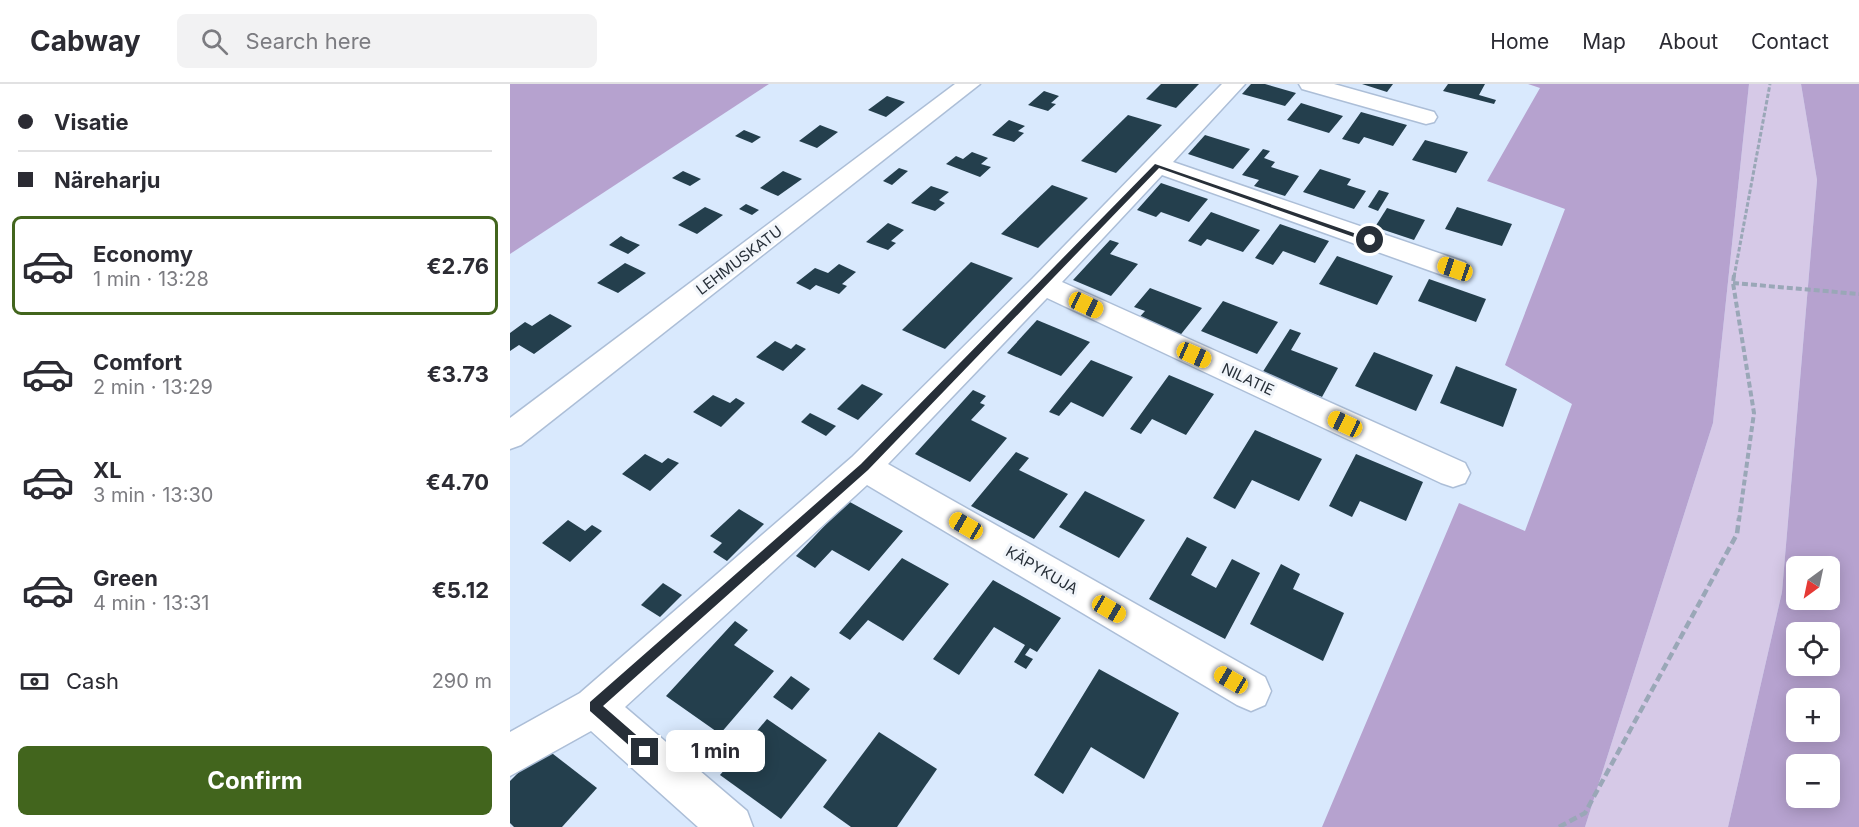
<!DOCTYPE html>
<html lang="en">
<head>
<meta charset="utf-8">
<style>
	body { margin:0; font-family:Inter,sans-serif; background:#f2f2f3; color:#2b2b33; height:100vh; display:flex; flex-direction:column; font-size:22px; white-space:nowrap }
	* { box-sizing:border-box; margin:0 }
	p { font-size:20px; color:#7c7c81 }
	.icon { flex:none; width:33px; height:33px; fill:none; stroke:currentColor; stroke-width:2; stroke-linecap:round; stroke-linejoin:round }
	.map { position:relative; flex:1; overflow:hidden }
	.panel { display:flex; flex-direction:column; background:#fff; width:510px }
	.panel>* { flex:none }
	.banner { display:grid; align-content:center; height:132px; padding:0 18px; background:#fff }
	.needle { width:39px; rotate:213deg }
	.tools { position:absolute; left:1276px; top:472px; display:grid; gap:12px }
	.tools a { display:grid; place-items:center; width:54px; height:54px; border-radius:9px; background:#fff; box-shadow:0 3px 15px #0003; font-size:30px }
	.end { position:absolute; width:27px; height:27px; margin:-14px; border:8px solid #272f38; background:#fff; box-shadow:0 0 0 3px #fff }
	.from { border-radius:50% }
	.bubble { position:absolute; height:42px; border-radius:9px; background:#fff; box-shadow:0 3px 15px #0003; font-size:20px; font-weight:700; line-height:42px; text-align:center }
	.car { position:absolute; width:18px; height:36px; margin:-18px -9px; border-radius:8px; box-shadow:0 0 4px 2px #0007; background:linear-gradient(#f5c518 24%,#345 0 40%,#f5c518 0 76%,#345 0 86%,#f5c518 0) }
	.banner b { display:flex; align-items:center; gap:21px; height:57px; font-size:22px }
	.banner b+b { border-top:2px solid #e1e1e2 }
	.banner i { width:15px; height:15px; background:#2b2b33 }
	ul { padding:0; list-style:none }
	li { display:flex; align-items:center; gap:18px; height:99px; margin:0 12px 9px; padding:0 6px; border:3px solid transparent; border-radius:9px }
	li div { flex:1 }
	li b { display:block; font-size:22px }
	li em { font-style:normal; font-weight:700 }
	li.active { border-color:#42651d }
	li>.icon { width:54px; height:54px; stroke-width:1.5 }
	.pay { display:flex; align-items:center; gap:15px; height:66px; padding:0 18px; font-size:22px }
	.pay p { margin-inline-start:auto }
	.action { display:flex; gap:12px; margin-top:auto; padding:12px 18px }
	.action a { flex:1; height:69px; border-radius:9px; background:#42651d; color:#fff; font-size:24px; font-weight:700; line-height:69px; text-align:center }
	header { display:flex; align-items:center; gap:36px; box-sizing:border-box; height:84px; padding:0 30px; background:#fff; border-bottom:2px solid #e1e1e2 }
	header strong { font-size:28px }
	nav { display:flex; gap:33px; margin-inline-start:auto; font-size:21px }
	.search { width:420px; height:54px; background:#f2f2f3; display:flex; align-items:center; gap:15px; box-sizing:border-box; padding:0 21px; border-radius:9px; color:#7c7c81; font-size:22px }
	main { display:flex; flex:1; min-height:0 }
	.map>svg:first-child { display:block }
</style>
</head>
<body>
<header>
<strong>Cabway</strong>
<div class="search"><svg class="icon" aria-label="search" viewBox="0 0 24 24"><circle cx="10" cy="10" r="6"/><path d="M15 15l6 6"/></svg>Search here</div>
<nav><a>Home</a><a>Map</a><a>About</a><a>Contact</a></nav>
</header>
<main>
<section class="panel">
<div class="banner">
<b><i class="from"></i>Visatie</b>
<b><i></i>Näreharju</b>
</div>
<ul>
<li class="active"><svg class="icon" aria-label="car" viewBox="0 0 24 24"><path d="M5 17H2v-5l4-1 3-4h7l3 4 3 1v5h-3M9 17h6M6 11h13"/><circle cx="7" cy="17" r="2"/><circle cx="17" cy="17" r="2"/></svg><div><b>Economy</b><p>1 min · 13:28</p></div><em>€2.76</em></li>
<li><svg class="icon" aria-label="car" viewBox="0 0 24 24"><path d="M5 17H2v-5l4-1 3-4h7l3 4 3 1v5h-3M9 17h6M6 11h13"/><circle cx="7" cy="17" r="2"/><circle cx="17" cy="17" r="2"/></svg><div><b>Comfort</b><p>2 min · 13:29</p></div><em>€3.73</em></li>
<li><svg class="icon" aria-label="car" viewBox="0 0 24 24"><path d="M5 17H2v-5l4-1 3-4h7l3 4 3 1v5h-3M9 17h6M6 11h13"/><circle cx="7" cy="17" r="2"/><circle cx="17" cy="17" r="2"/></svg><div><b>XL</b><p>3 min · 13:30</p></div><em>€4.70</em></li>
<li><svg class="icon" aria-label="car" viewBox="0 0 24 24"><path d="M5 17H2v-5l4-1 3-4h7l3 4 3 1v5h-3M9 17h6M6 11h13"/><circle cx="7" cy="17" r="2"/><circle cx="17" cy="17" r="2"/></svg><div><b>Green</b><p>4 min · 13:31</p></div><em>€5.12</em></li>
</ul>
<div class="pay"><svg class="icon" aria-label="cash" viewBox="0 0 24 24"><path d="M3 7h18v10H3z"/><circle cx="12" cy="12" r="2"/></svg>Cash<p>290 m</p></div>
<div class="action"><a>Confirm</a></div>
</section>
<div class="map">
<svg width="1349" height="743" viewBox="0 0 1349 743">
	<rect width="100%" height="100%" fill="#d9e9fd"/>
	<polygon fill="#d6c9e7" points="1239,0 1291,0 1307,96 1272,508 1218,743 1075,743 1203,339"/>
	<g fill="#b6a2cf" fill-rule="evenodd">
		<polygon points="0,0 259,0 0,170"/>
		<polygon points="1018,0 1239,0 1203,339 1075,743 812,743 949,419 1015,447 1062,320 995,281 1055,125 977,97 1030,4"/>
		<path d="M1291,0H1349V743H1218L1272,508L1307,96ZM1287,483H1320V516H1287ZM1287,549H1320V582H1287ZM1287,615H1320V648H1287ZM1287,681H1320V714H1287Z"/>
	</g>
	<g fill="#243f4d">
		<polygon points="651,0 689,0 666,24 636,15"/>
		<polygon points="741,0 755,0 786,9 775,22 732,10"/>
		<polygon points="852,0 883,0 877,8"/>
		<polygon points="938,0 975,0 969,11 986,16 984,20 933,7"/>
		<polygon points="534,7 549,12 541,19 546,20 538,27 518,21"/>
		<polygon points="377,12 395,18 376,33 358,26"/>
		<polygon points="791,19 833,32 819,49 777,36"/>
		<polygon points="851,28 897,41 883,62 854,53 849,60 832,55"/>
		<polygon points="618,31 652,41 606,89 571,77"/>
		<polygon points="499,36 515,42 508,47 514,49 504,58 482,51"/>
		<polygon points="310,41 328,48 307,64 289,57"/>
		<polygon points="234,46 251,53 242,59 225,52"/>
		<polygon points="695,51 740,65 723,85 678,70"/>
		<polygon points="915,56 958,68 946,89 902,76"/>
		<polygon points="753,65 760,67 754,74 765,78 761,83 789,92 775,112 744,102 749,96 732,91"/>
		<polygon points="462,68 478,74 471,80 481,83 470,93 436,80 446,72 453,75"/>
		<polygon points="389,84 398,87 382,101 373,97"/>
		<polygon points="810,85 841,95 837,101 856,107 844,125 793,108"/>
		<polygon points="173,87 191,95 180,102 162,94"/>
		<polygon points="273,87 292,95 268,112 250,104"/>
		<polygon points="651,99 698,115 679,138 651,128 646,133 627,126"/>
		<polygon points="542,101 578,114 528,164 491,150"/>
		<polygon points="421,102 439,108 429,116 435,119 425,127 401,119"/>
		<polygon points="869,106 879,109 868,127 858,123"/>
		<polygon points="236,120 249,126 242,131 229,125"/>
		<polygon points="195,123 213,131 187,150 168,141"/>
		<polygon points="947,123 1002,140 992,162 935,145"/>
		<polygon points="877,124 915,136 904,156 865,143"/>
		<polygon points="701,128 750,146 733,168 697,155 691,162 678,157"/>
		<polygon points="378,139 394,146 381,157 386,159 378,166 356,158"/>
		<polygon points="770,140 819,157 805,179 773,167 763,181 745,174"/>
		<polygon points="111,152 116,155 130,161 118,170 99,161"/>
		<polygon points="600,156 609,159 600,170 628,180 601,212 563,196"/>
		<polygon points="827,172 883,192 867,221 809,200"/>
		<polygon points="461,178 503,194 435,265 392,246"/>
		<polygon points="115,179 136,189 108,209 87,199"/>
		<polygon points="329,180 346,188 332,200 337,202 329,210 306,201 300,206 286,199 305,184 318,189"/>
		<polygon points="919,195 976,215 966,238 908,217"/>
		<polygon points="640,204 692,224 668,254 626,237 635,227 624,223"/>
		<polygon points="713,217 768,238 747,270 691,247"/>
		<polygon points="40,230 62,242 24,270 9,261 0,267 0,249 15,238 22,242"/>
		<polygon points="527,236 580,258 551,292 497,269"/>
		<polygon points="780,245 791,249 781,266 828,284 812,313 752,289"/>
		<polygon points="265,257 281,265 286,260 296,265 273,287 246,273"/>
		<polygon points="864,268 923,291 906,327 845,302"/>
		<polygon points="581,276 623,293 593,333 561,318 549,332 539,328"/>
		<polygon points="946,282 1007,305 993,343 930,319"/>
		<polygon points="659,291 704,310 676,351 642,335 631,350 620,345"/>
		<polygon points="352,300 373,310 348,336 327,325"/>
		<polygon points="463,306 476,312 470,319 475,321 461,336 497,354 460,398 405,370"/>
		<polygon points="203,311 220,319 226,314 235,319 211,343 183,328"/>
		<polygon points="300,329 326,342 316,352 291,338"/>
		<polygon points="745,346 812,375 789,417 742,396 725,425 703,414"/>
		<polygon points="506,368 519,374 509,386 558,410 524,455 461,422"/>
		<polygon points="135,370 152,379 158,374 169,379 140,407 112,390"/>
		<polygon points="846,370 913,398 896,437 850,417 842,433 819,422"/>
		<polygon points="575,407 635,436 609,474 549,443"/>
		<polygon points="338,417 393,447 359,487 322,466 305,484 286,472"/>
		<polygon points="229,425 254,440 217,477 203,468 212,459 200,452"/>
		<polygon points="58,436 75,447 82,441 92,447 60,478 32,459"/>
		<polygon points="677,453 697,463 681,491 706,504 722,475 750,489 715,555 639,515"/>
		<polygon points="392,474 439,500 393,557 358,536 340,556 329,549"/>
		<polygon points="771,480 790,490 783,505 834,529 813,577 740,540"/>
		<polygon points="483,496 551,534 527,568 520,564 515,571 523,575 516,585 504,578 515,561 484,543 449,591 423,575"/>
		<polygon points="153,499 172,511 150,533 131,521"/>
		<polygon points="225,537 238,546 224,561 264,587 210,650 156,612"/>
		<polygon points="589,585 669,629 634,695 581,663 553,710 524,691"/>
		<polygon points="281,592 300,605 282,626 263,613"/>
		<polygon points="257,635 317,676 271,735 210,691"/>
		<polygon points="369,648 427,685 387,743 341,743 313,723"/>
		<polygon points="34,663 87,704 52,743 4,743 0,739 0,697"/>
	</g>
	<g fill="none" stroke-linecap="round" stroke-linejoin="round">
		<defs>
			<g id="minor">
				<polygon points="712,0 735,0 663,78 955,178 959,185 955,192 945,194 935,192 652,91 552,198 955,379 960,389 955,399 943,403 931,399 537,214 378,380 755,593 761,607 755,621 741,627 727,621 357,401 115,623 237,727 243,743 188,743 81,647 0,692 0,648 70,609 342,373 523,194"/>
				<polygon points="789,0 824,0 924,28 927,33 924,38 916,40 792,5"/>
			</g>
			<polygon id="tertiary" points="445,0 470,0 11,361 0,365 0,334"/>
		</defs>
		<use href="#minor" stroke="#acbed7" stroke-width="3"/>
		<use href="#tertiary" stroke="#acbed7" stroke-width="3"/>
		<polyline stroke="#9aa7b7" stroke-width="3" stroke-dasharray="4.5 2" stroke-linecap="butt" points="1224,193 1260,0"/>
		<g stroke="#9aa7b7" stroke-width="4" stroke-dasharray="6 3" stroke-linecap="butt">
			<polyline points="1224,191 1223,199 1244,329 1229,436"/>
			<polyline points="1223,199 1349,210"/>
		</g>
		<polyline stroke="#9aa7b7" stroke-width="4.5" stroke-dasharray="8 4" stroke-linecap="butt" points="1049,743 1075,729 1227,450 1229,434"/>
		<use href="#minor" fill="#fff" fill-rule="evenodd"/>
		<use href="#tertiary" fill="#fff" fill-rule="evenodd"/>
	</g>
	<polygon fill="#272f38" points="645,80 864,156 858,158 649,84 358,386 93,622 140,663 142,668 140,672 135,674 131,672 80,627 80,618 351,380"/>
	<g text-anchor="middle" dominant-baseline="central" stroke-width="6" stroke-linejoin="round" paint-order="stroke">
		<g font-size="15" fill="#272f38" stroke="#f1f5fa">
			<text transform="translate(229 176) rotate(-37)">LEHMUSKATU</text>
			<text transform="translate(738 295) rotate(25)">NILATIE</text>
			<text transform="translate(532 486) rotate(30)">KÄPYKUJA</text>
		</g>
	</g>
</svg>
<div class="tools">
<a><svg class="needle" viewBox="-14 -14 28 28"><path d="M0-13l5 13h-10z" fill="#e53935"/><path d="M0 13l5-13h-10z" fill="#7c7c81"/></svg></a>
<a><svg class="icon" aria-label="locate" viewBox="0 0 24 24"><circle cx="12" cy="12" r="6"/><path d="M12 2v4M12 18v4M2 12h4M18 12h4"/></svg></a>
<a>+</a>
<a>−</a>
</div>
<i class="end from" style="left:860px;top:156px"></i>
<i class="end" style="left:135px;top:668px"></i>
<div class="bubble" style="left:156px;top:646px;width:99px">1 min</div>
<i class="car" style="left:945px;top:185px;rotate:289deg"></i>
<i class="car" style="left:576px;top:221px;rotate:115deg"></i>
<i class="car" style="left:684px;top:271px;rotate:114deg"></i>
<i class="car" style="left:835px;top:340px;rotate:295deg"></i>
<i class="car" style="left:456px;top:442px;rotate:300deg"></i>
<i class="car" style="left:599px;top:525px;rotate:120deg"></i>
<i class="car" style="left:721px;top:596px;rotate:300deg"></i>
</div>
</main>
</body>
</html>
